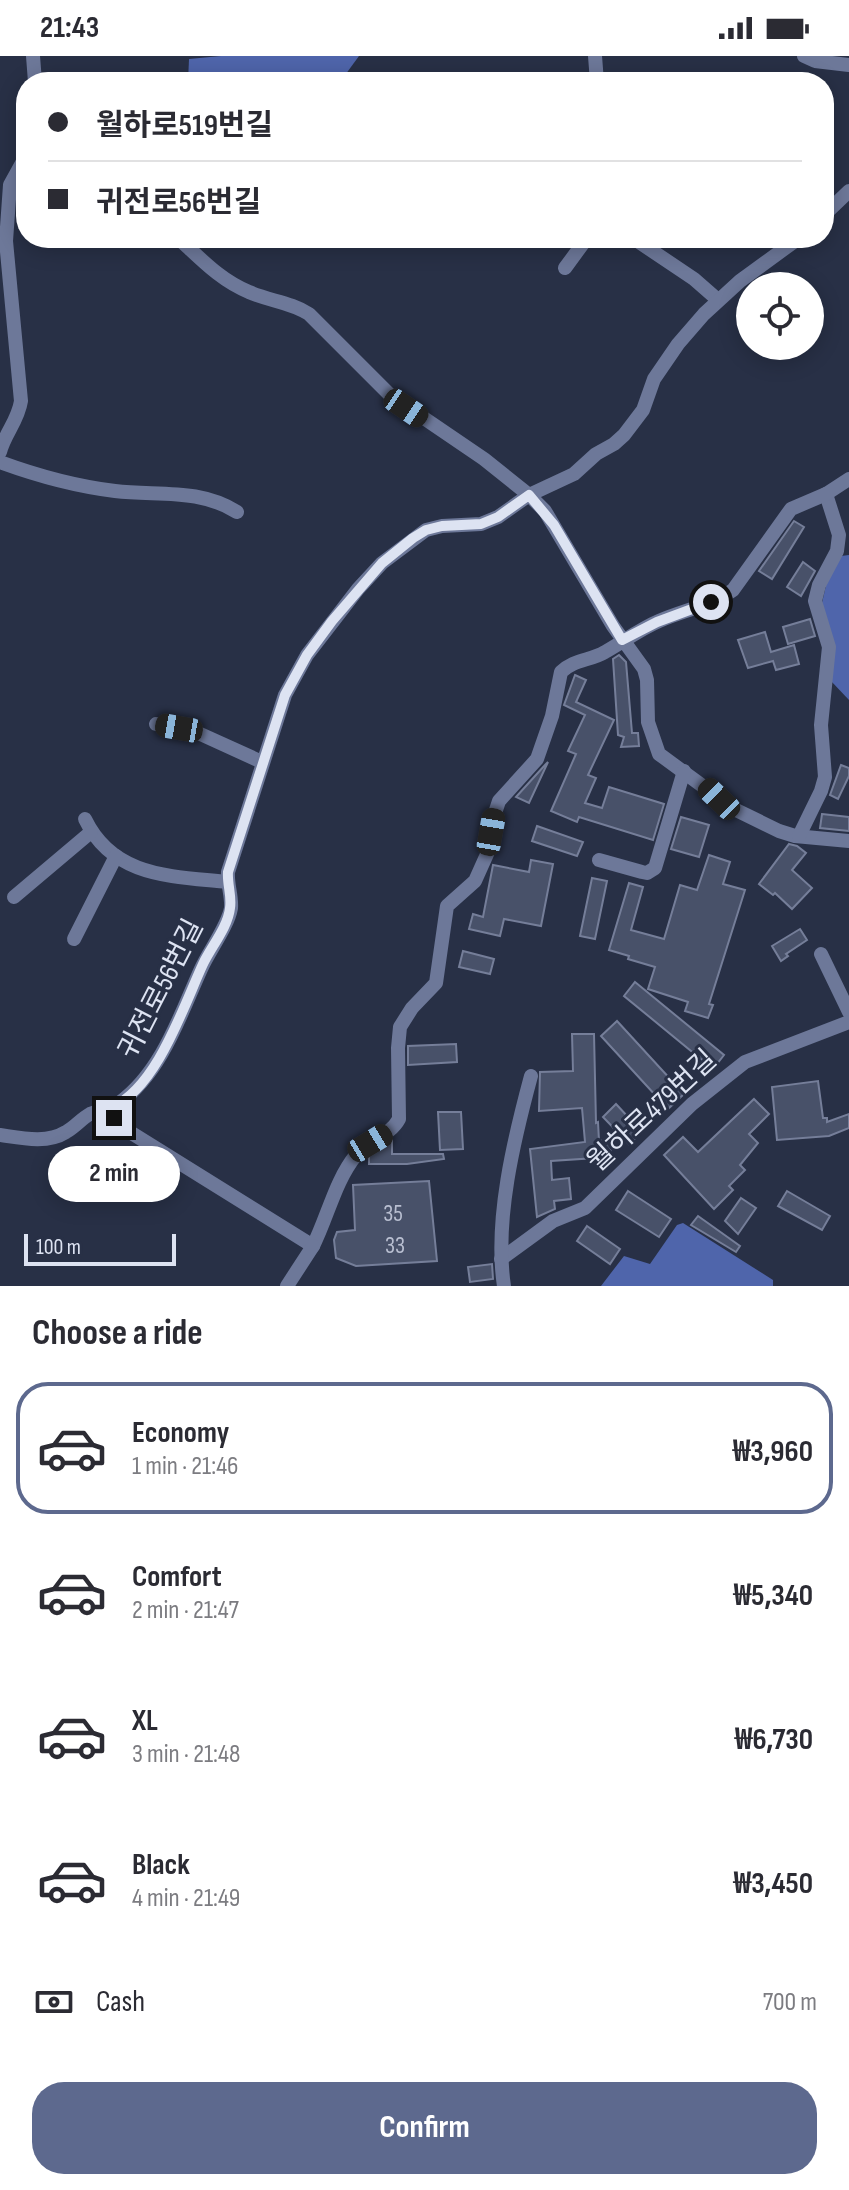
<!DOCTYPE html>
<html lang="en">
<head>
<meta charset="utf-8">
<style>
	body { margin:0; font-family:"Sofia Sans Condensed","Noto Sans KR",sans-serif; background:#f7f7f7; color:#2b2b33; height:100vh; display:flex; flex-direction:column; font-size:30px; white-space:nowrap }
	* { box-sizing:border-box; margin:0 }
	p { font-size:26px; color:#7c7c81 }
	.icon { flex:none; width:44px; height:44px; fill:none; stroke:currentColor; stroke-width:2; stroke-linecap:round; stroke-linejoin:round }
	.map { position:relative; height:1230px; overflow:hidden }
	.side { display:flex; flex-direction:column; background:#fff; flex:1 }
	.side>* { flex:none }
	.guide { position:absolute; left:16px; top:16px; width:818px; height:176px; border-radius:32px; box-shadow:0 4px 20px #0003; display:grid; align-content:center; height:176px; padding:0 32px; background:#fff }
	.fabs { position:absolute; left:736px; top:216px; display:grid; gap:16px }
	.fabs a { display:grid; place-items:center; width:88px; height:88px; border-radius:50%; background:#fff; box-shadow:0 4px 20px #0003; font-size:40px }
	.scale { position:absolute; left:24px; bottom:20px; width:152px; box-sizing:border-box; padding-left:8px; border:4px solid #dde3f2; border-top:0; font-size:22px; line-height:28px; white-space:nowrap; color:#dde3f2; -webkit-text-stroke:6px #283046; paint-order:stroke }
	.end { position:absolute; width:36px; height:36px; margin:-18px; border:10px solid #dde3f2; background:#111; box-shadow:0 0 0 4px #111 }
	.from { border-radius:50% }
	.bubble { position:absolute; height:56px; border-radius:28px; background:#fff; box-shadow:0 4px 20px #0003; font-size:26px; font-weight:700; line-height:56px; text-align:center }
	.car { position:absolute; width:24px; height:48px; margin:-24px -12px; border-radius:10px; box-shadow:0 0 6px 2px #0007; background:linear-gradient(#222 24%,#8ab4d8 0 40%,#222 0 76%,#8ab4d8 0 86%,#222 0) }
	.guide b { display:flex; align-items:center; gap:28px; height:76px; font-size:30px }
	.guide b+b { border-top:2px solid #e1e1e2 }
	.guide i { width:20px; height:20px; background:#2b2b33 }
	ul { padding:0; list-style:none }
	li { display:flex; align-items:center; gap:24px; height:132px; margin:0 16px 12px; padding:0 16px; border:4px solid transparent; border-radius:32px }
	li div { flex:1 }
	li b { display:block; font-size:30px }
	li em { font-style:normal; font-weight:700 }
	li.selected { border-color:#5d698e }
	li>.icon { width:72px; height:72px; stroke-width:1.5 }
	h2 { padding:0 32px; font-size:36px; line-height:96px }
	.pay { display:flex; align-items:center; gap:20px; height:88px; padding:0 32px; font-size:30px }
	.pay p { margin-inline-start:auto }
	.action { display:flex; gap:16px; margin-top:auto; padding:16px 32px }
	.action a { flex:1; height:92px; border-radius:32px; background:#5d698e; color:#fff; font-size:32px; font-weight:700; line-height:92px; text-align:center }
	.status { display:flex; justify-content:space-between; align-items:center; height:56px; padding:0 40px; background:#fff; direction:ltr }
	.status svg { height:22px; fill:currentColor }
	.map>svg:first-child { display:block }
</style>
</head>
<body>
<div class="status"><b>21:43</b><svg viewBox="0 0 49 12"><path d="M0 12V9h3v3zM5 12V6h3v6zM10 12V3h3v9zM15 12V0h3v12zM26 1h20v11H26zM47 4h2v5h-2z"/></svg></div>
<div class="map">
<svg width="849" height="1230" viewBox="0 0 849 1230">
	<rect width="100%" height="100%" fill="#283046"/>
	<g fill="#4f65ab">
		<polygon points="221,0 359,0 340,26 188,26 189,3"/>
		<polygon points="849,499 849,644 831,625 822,547 827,525 841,500"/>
		<polygon points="683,1167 773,1224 773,1230 601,1230 624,1200 650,1208 677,1169"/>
	</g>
	<g fill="#485169" stroke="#757e99" stroke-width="2">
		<polygon points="794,465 804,471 772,523 759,515"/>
		<polygon points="803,506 815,515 801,540 787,531"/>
		<polygon points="810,563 815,580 788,588 783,571"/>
		<polygon points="765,576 771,596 794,589 799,608 776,614 773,605 748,612 738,584"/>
		<polygon points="619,599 626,606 632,677 638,677 639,690 621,691 624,681 618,679 613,603"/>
		<polygon points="575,619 586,624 576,646 614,664 588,719 596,722 585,747 602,752 609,731 664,748 653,784 579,761 577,766 551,755 576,698 568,695 585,659 564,649"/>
		<polygon points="548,706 529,747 516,741 545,709"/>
		<polygon points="841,709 849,712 849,720 838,743 830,739"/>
		<polygon points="822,758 849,761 849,775 820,772"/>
		<polygon points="681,761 709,769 699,801 671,793"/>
		<polygon points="537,770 583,786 577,800 532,785"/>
		<polygon points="789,788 797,790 806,797 792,814 812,832 792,853 775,837 773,839 759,828"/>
		<polygon points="709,799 730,806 723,828 745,834 709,948 713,949 708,962 685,955 688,946 648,933 655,911 628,903 629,900 609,894 629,827 643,831 631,874 664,883 680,829 697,834"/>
		<polygon points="531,804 553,808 541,870 504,863 500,880 469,873 473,858 483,861 493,809 529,816"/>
		<polygon points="592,822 607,825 595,883 580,880"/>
		<polygon points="800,873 807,884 786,898 788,900 781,905 772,890"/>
		<polygon points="463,895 494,903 490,918 459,911"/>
		<polygon points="635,926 724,999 713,1013 624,940"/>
		<polygon points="617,965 684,1038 668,1053 601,980"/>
		<polygon points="572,978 594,978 596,1067 598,1066 599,1085 610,1084 611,1101 551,1105 552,1124 569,1122 571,1143 554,1145 555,1153 537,1161 530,1093 585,1086 582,1052 539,1055 540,1016 573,1015"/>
		<polygon points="456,988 457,1006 408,1009 408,990"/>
		<polygon points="818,1025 823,1062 827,1062 827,1066 849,1058 849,1072 829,1080 777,1084 772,1031"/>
		<polygon points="754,1043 769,1058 749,1078 758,1087 740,1109 745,1114 729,1130 733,1134 714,1153 664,1099 683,1081 698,1096"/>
		<polygon points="616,1048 642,1076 629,1088 603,1061"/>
		<polygon points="438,1056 461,1056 463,1093 440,1094"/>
		<polygon points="392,1085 392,1098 443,1098 444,1103 407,1108 369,1108 369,1100"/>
		<polygon points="429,1125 437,1205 356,1210 336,1202 334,1184 337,1176 355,1174 353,1129"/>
		<polygon points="628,1135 671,1163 659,1181 616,1154"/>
		<polygon points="787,1135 830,1160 822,1174 778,1150"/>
		<polygon points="741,1142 756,1152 738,1178 725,1165"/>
		<polygon points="698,1160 740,1190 736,1196 691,1169"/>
		<polygon points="587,1170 620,1193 610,1208 577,1185"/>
		<polygon points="492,1208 493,1223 470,1226 468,1211"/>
	</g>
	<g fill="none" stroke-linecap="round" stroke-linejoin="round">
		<g stroke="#6d7899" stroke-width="14">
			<polyline points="33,0 35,26"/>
			<polyline points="595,0 597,26"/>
			<polyline points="804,0 815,5 849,9"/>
			<polyline points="824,159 849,135"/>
			<path d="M178,182C201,203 220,224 249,236C269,245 291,246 309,258L390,339L484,403L529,439L545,455L613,570L644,613L647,624L648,666L659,698L734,753L779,775L795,780L849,785"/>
			<polyline points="633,182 694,223 718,244"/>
			<polyline points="565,212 587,182"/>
			<path d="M0,396C5,377 18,365 21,345L6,185L10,129L26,100"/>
			<path d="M0,406C38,420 75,430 115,435C158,440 199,432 237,456"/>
			<polyline points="156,668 196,676 262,706"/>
			<path d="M85,763C113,821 170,820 227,826"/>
			<polyline points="799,780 821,735 825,721 821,669 829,591 815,545 819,529 837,495 839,479 826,438"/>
			<polyline points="599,804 642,816 647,817 655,812 684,715"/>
			<polyline points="14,841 91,776"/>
			<polyline points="74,883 116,800"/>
			<polyline points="821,898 849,956"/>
			<path d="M112,1051L117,1068L313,1190C328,1160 335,1125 356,1099C368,1084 390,1080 399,1063L398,992L400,971L412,952L436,927L447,850L475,825L488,796L494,760L499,745L537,703L552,660L561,616C574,603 590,605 605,596C623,586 640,573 659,565C684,554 710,550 733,534L791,453L826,438L849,423"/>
			<path d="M0,1079C21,1082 47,1088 66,1076C75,1071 81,1063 90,1058C99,1054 111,1053 119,1047C162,1016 180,959 201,913C209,895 228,870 231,852C232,840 227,828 228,816L285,639L307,599L358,533L382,507L426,474L442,470L481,468L498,461L529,439L574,418L596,398L614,388L624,379L643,354L654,323L678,288L704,258L740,225L799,182"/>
			<polyline points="501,1203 553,1165 585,1152 692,1048 745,1006 849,966"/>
			<polyline points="287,1230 313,1190"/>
			<path d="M504,1230C494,1165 514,1083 531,1020"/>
		</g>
	</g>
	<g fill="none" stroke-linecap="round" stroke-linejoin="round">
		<path stroke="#dde3f2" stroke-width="10" d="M114,1062L112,1051C157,1032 184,949 203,908C211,891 228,871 230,852C232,840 227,828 228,816L285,639L307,599L332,565L382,507L413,482L426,474L442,470L481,468L498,461L529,439L554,469L622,584L657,566L711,546"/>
	</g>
	<g text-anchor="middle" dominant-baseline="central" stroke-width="6" stroke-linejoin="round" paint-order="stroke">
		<g font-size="24" fill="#b8bed0">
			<text x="393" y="1157">35</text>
			<text x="395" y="1189">33</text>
		</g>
		<g font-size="28" fill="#dde3f2" stroke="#283046">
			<text transform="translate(161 933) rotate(-63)">귀전로56번길</text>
			<text transform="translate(652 1055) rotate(-43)">월하로479번길</text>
		</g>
	</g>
</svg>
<div class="fabs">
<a><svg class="icon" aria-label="locate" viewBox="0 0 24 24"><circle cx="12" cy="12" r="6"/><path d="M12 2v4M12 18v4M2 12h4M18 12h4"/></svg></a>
</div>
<div class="scale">100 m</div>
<i class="end from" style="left:711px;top:546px"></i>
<i class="end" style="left:114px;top:1062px"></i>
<div class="bubble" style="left:48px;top:1090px;width:132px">2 min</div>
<i class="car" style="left:406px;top:352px;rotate:124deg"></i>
<i class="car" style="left:179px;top:672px;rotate:280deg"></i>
<i class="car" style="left:719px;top:743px;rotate:314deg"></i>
<i class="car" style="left:491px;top:776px;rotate:10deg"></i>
<i class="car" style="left:370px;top:1087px;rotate:59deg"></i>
<div class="guide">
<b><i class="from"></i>월하로519번길</b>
<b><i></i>귀전로56번길</b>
</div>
</div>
<section class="side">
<h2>Choose a ride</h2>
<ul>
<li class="selected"><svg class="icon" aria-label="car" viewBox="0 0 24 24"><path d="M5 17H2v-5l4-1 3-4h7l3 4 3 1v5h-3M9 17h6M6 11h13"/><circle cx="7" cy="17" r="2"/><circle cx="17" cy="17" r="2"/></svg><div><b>Economy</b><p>1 min · 21:46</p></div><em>₩3,960</em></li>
<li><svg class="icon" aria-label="car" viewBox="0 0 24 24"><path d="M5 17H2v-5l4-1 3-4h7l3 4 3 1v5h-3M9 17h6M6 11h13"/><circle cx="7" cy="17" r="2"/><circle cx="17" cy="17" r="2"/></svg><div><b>Comfort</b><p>2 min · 21:47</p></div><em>₩5,340</em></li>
<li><svg class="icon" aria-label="car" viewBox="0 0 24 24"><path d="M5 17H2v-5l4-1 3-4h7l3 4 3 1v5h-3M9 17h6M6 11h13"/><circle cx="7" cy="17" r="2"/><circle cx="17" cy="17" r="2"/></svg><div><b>XL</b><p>3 min · 21:48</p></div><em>₩6,730</em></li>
<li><svg class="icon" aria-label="car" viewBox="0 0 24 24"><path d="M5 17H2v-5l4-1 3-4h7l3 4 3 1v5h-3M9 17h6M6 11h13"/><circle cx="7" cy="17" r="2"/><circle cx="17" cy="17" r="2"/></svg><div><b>Black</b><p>4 min · 21:49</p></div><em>₩3,450</em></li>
</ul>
<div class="pay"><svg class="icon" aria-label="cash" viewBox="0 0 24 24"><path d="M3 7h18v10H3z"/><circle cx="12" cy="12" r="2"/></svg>Cash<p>700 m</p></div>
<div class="action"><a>Confirm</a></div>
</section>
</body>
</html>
